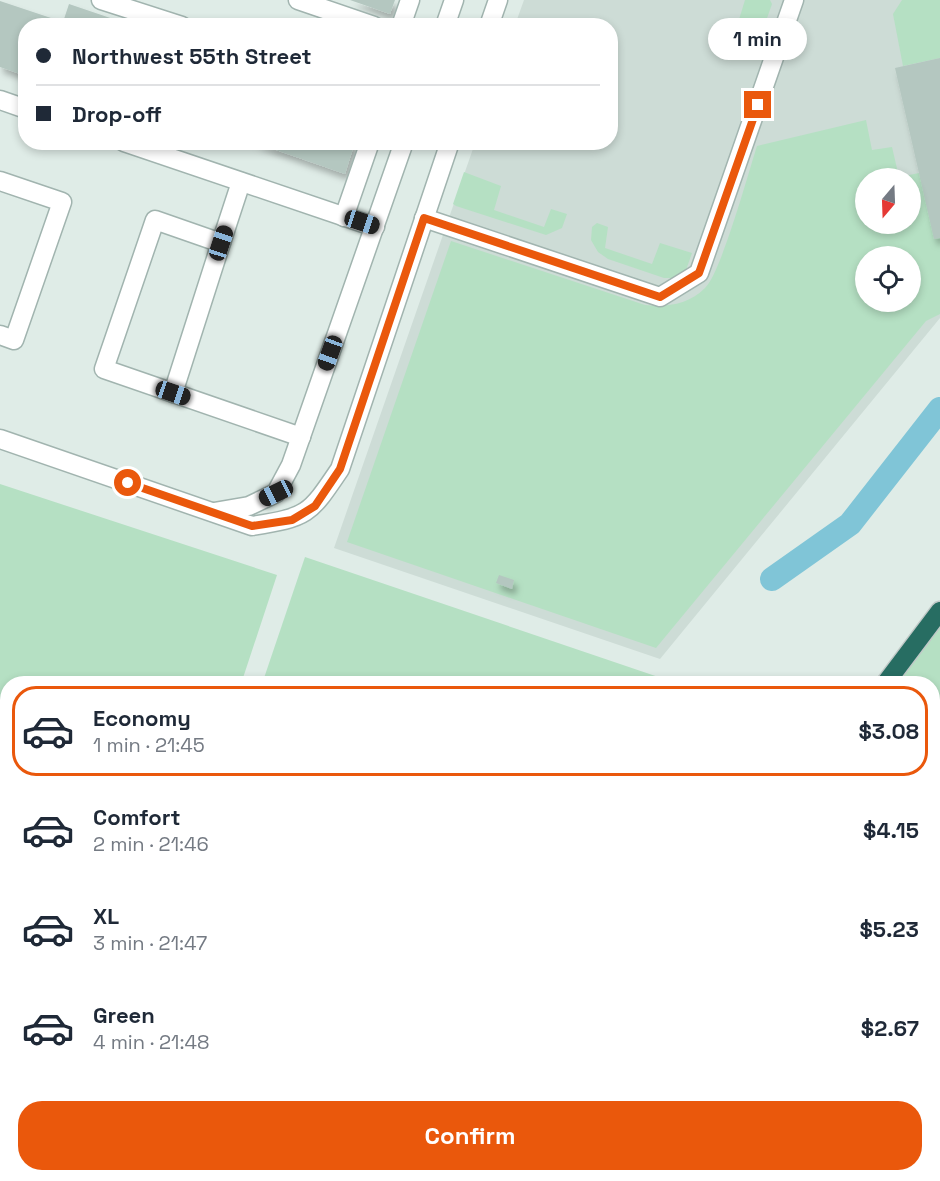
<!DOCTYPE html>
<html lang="en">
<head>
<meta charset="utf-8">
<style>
	body { margin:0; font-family:"Space Grotesk",sans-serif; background:#f6f6f7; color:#1f2937; height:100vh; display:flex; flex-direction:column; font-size:22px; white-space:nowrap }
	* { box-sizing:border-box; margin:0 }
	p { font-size:20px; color:#747a83 }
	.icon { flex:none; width:33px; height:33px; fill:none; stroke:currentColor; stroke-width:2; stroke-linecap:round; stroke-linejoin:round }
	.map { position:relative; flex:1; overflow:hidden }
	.panel { position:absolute; left:0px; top:676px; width:940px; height:506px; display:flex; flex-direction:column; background:#fff; border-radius:24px 24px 0 0; box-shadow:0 3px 9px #0003 }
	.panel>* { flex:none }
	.hud { position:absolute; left:18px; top:18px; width:600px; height:132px; border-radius:24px; box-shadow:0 3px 9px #0003; display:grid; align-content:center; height:132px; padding:0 18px; background:#fff }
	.needle { width:39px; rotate:199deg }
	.buttons { position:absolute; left:855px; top:168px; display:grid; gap:12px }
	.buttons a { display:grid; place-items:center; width:66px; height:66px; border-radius:50%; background:#fff; box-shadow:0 3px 9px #0003; font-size:30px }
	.end { position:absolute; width:27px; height:27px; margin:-14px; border:8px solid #ea580c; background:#fff; box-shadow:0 0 0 3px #fff }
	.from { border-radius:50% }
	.bubble { position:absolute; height:42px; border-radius:21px; background:#fff; box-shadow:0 3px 9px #0003; font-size:20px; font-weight:700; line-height:42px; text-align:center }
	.car { position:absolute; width:18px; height:36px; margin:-18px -9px; border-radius:8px; box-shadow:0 0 4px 2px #0007; background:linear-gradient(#222 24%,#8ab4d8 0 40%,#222 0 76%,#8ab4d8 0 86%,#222 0) }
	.hud b { display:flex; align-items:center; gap:21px; height:57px; font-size:22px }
	.hud b+b { border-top:2px solid #e0e1e3 }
	.hud i { width:15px; height:15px; background:#1f2937 }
	ul { padding:10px 0 0; list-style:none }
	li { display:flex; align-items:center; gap:18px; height:90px; margin:0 12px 9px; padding:0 6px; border:3px solid transparent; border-radius:24px }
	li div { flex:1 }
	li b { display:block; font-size:22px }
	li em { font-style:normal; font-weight:700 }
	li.active { border-color:#ea580c }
	li>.icon { width:54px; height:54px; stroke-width:1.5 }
	.button { display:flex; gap:12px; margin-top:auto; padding:12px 18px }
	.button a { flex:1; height:69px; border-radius:24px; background:#ea580c; color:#fff; font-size:24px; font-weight:700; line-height:69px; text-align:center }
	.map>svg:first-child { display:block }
</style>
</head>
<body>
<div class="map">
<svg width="940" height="1181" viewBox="0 0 940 1181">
	<defs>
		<filter id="shadow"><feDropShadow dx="3.5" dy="6" stdDeviation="3" flood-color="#0004"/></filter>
	</defs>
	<rect width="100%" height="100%" fill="#dfece7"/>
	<g fill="#cddcd6" fill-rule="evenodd">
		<path d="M524,0H940V318L660,659L334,548L475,143L610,142V26L515,25ZM866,178H910V224H866ZM866,256H910V302H866Z"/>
		<polygon points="0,1003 8,1006 8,1174 219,1174 225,1181 0,1181"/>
	</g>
	<g fill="#b5e0c3" fill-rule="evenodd">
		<polygon points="745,0 770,0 772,4 761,35 737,26"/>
		<polygon points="902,0 940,0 940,58 903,66 893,14"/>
		<path d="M866,120L872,150L892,147L899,177L919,173L940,238V314L926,321L656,648L347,542L451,241L645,305C667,307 688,305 705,288C721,273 748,174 757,146ZM866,178H910V224H866ZM866,256H910V302H866Z"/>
		<polygon points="464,172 501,186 494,210 544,227 551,209 567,214 562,228 546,235 456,206 453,204"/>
		<polygon points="597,223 608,227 605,248 652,264 660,243 692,253 685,273 675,278 664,278 608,259 598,252 591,240 592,227"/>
		<polygon points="0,484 277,575 241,684 8,684 7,804 0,801"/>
		<polygon points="305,557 679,684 262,684"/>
		<polygon points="940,621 940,785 933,799 933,684 893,684"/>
		<polygon points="0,923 7,926 7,999 0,996"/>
		<polygon points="242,1175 330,1175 334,1181 247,1181"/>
		<polygon points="397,1175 397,1174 744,1175 741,1181 399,1181"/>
	</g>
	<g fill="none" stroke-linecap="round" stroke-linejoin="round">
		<polyline stroke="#80c5d7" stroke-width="24" points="772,579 850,524 940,409"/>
	</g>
	<g fill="#b4c7c0" filter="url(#shadow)">
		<polygon points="350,0 395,0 390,14"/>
		<polygon points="0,1 63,22 69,4 128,24 26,26 26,76 0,67"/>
		<polygon points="940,58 940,238 934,239 895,68"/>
		<polygon points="253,142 355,142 345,174"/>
		<polygon points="499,575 514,580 512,589 496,583"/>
		<polygon points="0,1118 8,1121 8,1141 0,1162"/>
		<polygon points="115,1174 177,1174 181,1181 120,1181"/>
	</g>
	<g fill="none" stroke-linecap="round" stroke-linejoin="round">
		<defs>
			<g id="minor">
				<polyline points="101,0 182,26"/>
				<polyline points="298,0 374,26"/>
				<polyline points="401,26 410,0"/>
				<polyline points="445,26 454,0"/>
				<polyline points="489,26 498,0"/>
				<polyline points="0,100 26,109"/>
				<polyline points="124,142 375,227"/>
				<polyline points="0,181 62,202 14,340 0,335"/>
				<polyline points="241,182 221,243 155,220 104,369 301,437"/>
				<polyline points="344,217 370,142"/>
				<polyline points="424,218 660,297 699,273 794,0"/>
				<polyline points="173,393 221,243"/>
				<path d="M0,439L252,526C308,517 309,515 340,469L450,142"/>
				<polyline points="214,512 249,506 276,493 291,465 404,142"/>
			</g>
			<g id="highway">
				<polyline points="885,684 940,611"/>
				<polyline points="0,832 8,834"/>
				<polyline points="933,865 940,851"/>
				<polyline points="0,892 8,894"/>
				<polyline points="0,911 8,914"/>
				<polyline points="933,1162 940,1146"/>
				<polyline points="352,1174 356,1181"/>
				<polyline points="375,1174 377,1181"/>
				<polyline points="799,1174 815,1181"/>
				<polyline points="908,1174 924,1181"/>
			</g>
		</defs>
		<use href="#minor" stroke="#a1b4af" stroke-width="21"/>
		<use href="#highway" stroke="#c0c9c7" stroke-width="21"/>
		<use href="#minor" stroke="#fff" stroke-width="18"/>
		<use href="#highway" stroke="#276d62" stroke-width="18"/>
	</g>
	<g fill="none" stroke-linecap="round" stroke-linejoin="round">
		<polyline stroke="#ea580c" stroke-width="8" points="128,483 252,526 292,520 315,506 340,469 424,218 660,297 699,273 758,105"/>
	</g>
</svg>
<div class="buttons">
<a><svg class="needle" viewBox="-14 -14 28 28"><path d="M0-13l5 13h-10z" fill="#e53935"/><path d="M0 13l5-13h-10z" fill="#747a83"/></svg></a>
<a><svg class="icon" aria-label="locate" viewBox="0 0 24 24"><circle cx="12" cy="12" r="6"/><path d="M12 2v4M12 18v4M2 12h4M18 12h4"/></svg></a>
</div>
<i class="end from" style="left:128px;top:483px"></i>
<i class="end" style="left:758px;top:105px"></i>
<div class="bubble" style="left:708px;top:18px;width:99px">1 min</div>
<i class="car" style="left:362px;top:222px;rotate:108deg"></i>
<i class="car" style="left:221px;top:243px;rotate:18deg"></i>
<i class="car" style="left:330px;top:353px;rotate:200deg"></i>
<i class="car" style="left:173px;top:393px;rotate:109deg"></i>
<i class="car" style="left:276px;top:493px;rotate:244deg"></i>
<div class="hud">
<b><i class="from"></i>Northwest 55th Street</b>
<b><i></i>Drop-off</b>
</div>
<section class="panel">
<ul>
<li class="active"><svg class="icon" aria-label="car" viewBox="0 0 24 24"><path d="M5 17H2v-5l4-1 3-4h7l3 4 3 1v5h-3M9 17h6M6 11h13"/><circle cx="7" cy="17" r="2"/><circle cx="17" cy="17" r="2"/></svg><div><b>Economy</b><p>1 min · 21:45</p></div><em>$3.08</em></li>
<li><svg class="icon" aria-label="car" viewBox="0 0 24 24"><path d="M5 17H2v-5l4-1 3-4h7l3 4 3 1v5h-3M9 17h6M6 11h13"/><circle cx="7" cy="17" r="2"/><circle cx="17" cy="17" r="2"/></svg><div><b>Comfort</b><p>2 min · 21:46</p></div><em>$4.15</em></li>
<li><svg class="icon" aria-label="car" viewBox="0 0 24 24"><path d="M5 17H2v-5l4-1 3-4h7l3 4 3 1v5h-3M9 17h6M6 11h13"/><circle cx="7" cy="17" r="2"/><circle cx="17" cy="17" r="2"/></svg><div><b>XL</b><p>3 min · 21:47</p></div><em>$5.23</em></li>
<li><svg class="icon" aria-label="car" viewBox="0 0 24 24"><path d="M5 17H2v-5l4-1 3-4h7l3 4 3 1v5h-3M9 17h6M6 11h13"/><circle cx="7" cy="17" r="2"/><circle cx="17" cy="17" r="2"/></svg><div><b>Green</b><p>4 min · 21:48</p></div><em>$2.67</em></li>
</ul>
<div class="button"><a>Confirm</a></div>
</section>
</div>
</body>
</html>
